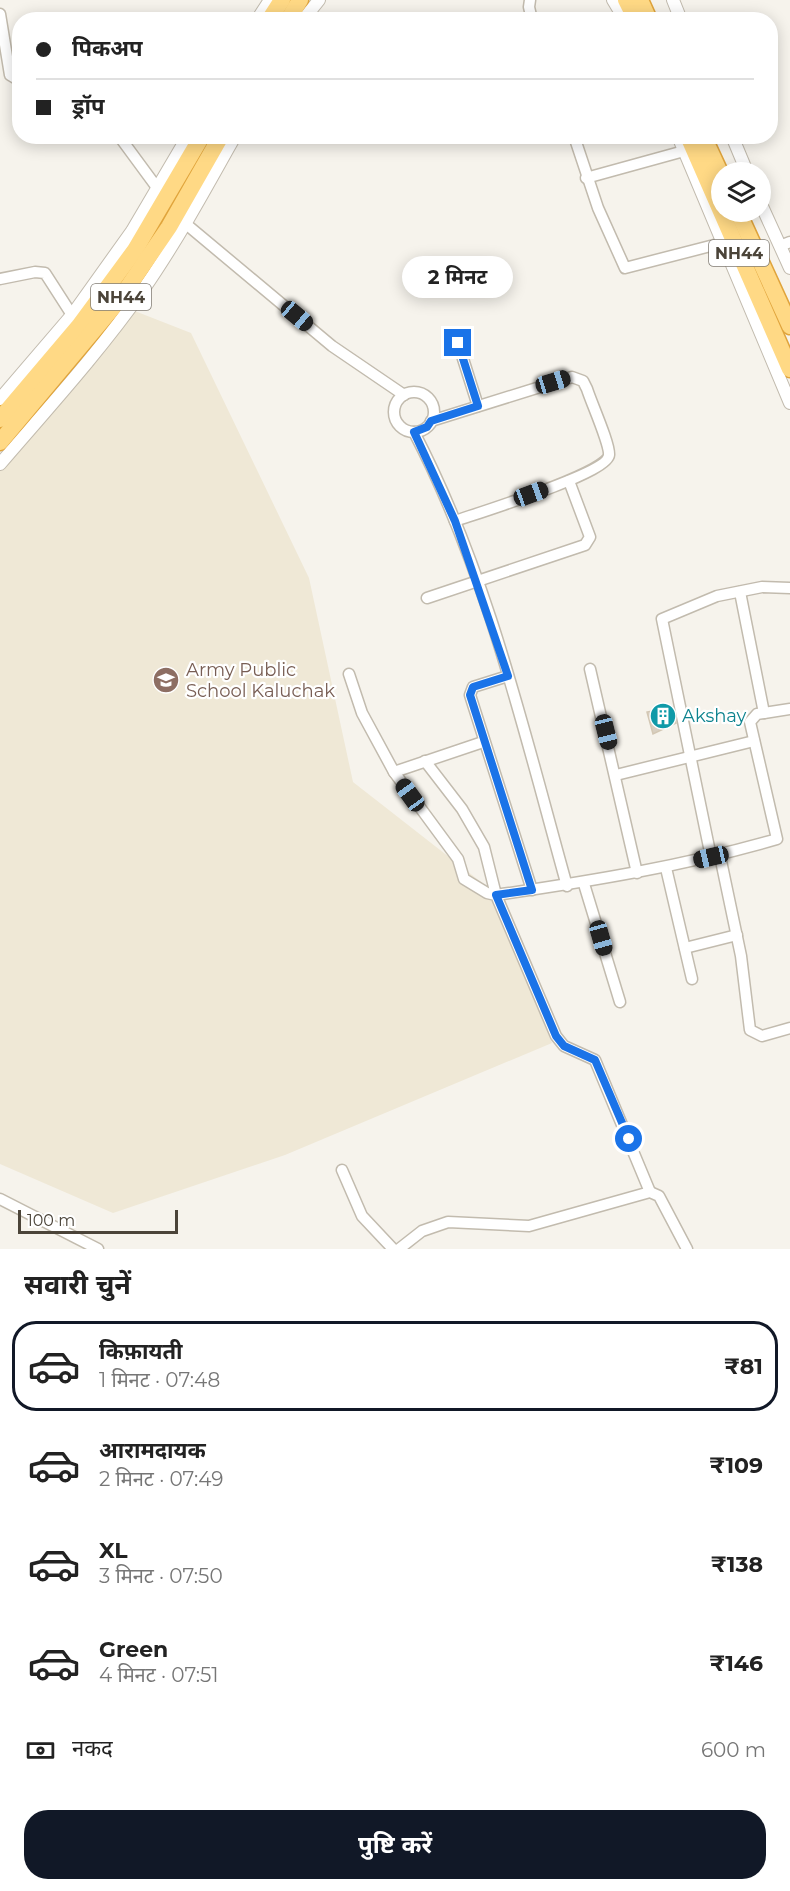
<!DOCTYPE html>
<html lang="hi">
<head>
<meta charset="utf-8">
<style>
	body { margin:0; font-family:Montserrat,"Noto Sans Devanagari",sans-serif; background:#f2f2f2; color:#222; height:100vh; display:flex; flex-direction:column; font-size:22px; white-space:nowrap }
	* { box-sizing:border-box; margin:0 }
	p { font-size:20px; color:#767676 }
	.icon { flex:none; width:33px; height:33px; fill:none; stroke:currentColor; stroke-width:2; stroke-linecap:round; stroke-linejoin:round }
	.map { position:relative; height:1249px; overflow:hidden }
	.drawer { display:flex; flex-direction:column; background:#fff; flex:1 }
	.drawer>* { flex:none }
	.top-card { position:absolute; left:12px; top:12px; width:766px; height:132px; border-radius:24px; box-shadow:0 3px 15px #0003; display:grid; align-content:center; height:132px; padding:0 24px; background:#fff }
	.buttons { position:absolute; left:711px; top:162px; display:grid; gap:12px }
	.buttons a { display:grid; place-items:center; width:60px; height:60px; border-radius:50%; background:#fff; box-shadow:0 3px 15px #0003; font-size:30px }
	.scale { position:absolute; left:18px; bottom:15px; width:160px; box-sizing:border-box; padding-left:6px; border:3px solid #4b4439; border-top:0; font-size:16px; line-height:21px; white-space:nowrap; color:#4b4439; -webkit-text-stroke:4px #fff; paint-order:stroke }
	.end { position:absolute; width:27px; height:27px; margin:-14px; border:8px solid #1a73e8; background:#fff; box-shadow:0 0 0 3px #fff }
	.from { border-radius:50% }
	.bubble { position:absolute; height:42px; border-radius:21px; background:#fff; box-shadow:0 3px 15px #0003; font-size:20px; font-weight:700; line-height:42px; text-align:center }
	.car { position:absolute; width:18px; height:36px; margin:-18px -9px; border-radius:8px; box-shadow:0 0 4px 2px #0007; background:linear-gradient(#222 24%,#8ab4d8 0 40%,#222 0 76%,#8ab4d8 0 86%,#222 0) }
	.top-card b { display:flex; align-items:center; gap:21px; height:57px; font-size:22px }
	.top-card b+b { border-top:2px solid #e0e0e0 }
	.top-card i { width:15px; height:15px; background:#222 }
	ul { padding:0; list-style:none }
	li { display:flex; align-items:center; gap:18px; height:90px; margin:0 12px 9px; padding:0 12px; border:3px solid transparent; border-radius:24px }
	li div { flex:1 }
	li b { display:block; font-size:22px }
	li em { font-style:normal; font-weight:700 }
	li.on { border-color:#111827 }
	li>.icon { width:54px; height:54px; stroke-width:1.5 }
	h2 { padding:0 24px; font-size:27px; line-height:72px }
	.pay { display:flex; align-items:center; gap:15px; height:66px; padding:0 24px; font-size:22px }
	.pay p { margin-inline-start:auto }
	.primary-button { display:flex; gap:12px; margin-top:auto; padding:12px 24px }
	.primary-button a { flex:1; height:69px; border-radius:24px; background:#111827; color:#fff; font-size:24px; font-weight:700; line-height:69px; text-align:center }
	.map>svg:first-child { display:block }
</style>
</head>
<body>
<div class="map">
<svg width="790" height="1249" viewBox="0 0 790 1249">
	<rect width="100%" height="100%" fill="#f6f3ec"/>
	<polygon fill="#efe8d6" points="122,306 191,333 309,578 353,782 490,889 552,1043 285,1155 113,1213 0,1164 0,455"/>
	<polygon fill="#d8cfc1" stroke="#d3c7b4" stroke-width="1.5" points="672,707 676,723 653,734 647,712"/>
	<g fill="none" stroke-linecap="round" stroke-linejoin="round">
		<defs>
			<g id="minor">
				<polyline points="530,0 529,7 532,20"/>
				<polyline points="0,14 10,75 20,81"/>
				<polyline points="119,136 158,189"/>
				<polyline points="574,136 598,208 625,268 722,243"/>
				<polyline points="586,178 684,151"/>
				<polyline points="186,224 332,346 404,395"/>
				<polyline points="780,246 790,242"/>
				<polyline points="0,279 35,272 45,273 72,315"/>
				<polyline points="458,343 478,406"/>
				<circle cx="414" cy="412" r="20"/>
				<path d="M431,421L572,377L583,381L587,389C591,402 610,444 609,455C608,473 478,513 455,521"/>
				<path d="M414,432C488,574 524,732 567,886"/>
				<polyline points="740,592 764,713 790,709"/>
				<polyline points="427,598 585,545 590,537 569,481"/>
				<polyline points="590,669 637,873"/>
				<polyline points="349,674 362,713 394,772 483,742"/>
				<polyline points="508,676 473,687 470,695 532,890"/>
				<path d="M425,761L462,809L484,847L496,895C591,881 684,866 777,839L750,722L757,714L764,713"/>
				<polyline points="394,772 458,859 464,879 487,893 496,895 556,1036 564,1046 595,1060 650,1192"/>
				<polyline points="616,775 754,741"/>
				<polyline points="720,856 741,956 750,1030 762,1036 790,1028"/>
				<polyline points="711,857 662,619 717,596 762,587 790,588"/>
				<polyline points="666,868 692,979"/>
				<polyline points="584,884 620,1002"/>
				<polyline points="685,948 737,935"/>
				<polyline points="342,1170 362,1216 393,1249"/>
				<polyline points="0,1199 98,1249"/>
				<polyline points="399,1249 422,1231 448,1222 529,1226 650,1192 659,1196 687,1249"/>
			</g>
			<g id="tertiary">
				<polyline points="613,0 625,20"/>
				<polyline points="673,0 681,20"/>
				<polyline points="257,20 270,0"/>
				<polyline points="303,20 319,0"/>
				<polyline points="678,136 790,403"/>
				<polyline points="732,136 747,172"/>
				<polyline points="760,202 790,268"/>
				<polyline points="0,399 72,315 132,231 188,136"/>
				<path d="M0,464C49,407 100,351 143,290C177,241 206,188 235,136"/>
			</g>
			<g id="trunk">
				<polyline points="626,0 636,20"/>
				<polyline points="640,0 649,20"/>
				<polyline points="269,20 282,0"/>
				<polyline points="288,20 300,0"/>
				<polyline points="688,136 790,369"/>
				<polyline points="703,136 722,177"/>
				<polyline points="738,212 790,326"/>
				<polyline points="0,419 79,326 135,250 202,136"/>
				<polyline points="0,442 119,300 169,227 221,136"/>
			</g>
		</defs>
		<use href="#minor" stroke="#c2bbae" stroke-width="13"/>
		<use href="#tertiary" stroke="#c2bbae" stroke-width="14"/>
		<use href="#trunk" stroke="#e0a43c" stroke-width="19"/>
		<use href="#minor" stroke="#fff" stroke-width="10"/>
		<use href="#tertiary" stroke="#fff" stroke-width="12"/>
		<use href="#trunk" stroke="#ffd985" stroke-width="16"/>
	</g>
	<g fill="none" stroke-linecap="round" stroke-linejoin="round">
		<polyline stroke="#1a73e8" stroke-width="8" points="458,343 478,406 431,421 427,427 414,432 455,521 508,676 473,687 470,695 532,890 496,895 556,1036 564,1046 595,1060 629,1139"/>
	</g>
	<defs>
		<symbol id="school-disc" viewBox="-11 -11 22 22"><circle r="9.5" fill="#8d6e63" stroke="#fff"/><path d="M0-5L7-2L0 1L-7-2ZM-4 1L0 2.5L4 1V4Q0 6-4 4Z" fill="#fff"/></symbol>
		<symbol id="building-disc" viewBox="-11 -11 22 22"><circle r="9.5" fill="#0f9aa8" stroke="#fff"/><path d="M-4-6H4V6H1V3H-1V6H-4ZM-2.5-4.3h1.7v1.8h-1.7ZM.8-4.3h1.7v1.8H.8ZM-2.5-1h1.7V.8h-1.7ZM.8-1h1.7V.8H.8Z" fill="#fff"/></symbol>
	</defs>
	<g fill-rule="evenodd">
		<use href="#school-disc" x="151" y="665" width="30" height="30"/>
		<use href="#building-disc" x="648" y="701" width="30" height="30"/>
	</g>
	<g text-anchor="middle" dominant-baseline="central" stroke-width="4.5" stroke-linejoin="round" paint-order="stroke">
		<g fill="#fff" stroke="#817c74" stroke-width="1.5">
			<rect x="709" y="240" width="60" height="26" rx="4.5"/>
			<rect x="91" y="284" width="60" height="26" rx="4.5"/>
		</g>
		<g font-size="16" font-weight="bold" fill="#4b4439">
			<text x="739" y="253">NH44</text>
			<text x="121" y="297">NH44</text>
		</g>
		<g font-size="18" fill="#785e54" stroke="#fff" text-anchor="start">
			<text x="186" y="670">Army Public<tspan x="186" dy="21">School Kaluchak</tspan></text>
		</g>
		<g font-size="18" fill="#0d838f" stroke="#fff" text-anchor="start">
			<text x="682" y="716">Akshay</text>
		</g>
	</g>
</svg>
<div class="buttons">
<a><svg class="icon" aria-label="layers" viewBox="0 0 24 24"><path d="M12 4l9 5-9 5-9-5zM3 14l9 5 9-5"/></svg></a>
</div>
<div class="scale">100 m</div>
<i class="end from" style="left:629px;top:1139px"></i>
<i class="end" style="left:458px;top:343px"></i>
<div class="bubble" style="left:402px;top:256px;width:111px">2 मिनट</div>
<i class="car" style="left:297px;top:316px;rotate:130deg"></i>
<i class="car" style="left:553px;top:382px;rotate:73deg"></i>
<i class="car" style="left:531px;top:494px;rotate:70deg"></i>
<i class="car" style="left:606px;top:732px;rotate:166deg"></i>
<i class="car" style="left:410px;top:795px;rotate:324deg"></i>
<i class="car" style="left:711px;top:857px;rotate:257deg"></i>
<i class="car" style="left:601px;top:938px;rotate:164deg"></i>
<div class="top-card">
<b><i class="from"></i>पिकअप</b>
<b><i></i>ड्रॉप</b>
</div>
</div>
<section class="drawer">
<h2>सवारी चुनें</h2>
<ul>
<li class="on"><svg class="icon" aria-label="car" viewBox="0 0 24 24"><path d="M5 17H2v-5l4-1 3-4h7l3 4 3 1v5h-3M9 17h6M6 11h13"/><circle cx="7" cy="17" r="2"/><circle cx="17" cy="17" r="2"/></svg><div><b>किफ़ायती</b><p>1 मिनट · 07:48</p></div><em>₹81</em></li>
<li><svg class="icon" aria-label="car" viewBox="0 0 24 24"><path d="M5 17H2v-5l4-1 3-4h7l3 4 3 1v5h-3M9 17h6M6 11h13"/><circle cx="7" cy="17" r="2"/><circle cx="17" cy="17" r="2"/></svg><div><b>आरामदायक</b><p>2 मिनट · 07:49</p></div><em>₹109</em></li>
<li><svg class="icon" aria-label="car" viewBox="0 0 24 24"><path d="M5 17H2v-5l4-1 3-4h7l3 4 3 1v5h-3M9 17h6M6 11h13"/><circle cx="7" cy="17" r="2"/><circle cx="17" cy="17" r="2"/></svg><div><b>XL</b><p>3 मिनट · 07:50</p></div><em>₹138</em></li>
<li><svg class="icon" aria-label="car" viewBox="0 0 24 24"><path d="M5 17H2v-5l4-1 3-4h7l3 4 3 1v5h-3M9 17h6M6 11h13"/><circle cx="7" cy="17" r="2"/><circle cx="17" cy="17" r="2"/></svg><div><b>Green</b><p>4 मिनट · 07:51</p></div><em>₹146</em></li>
</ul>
<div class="pay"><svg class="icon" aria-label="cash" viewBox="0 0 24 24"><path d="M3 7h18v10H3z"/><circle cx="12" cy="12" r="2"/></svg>नकद<p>600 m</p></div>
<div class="primary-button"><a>पुष्टि करें</a></div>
</section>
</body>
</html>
